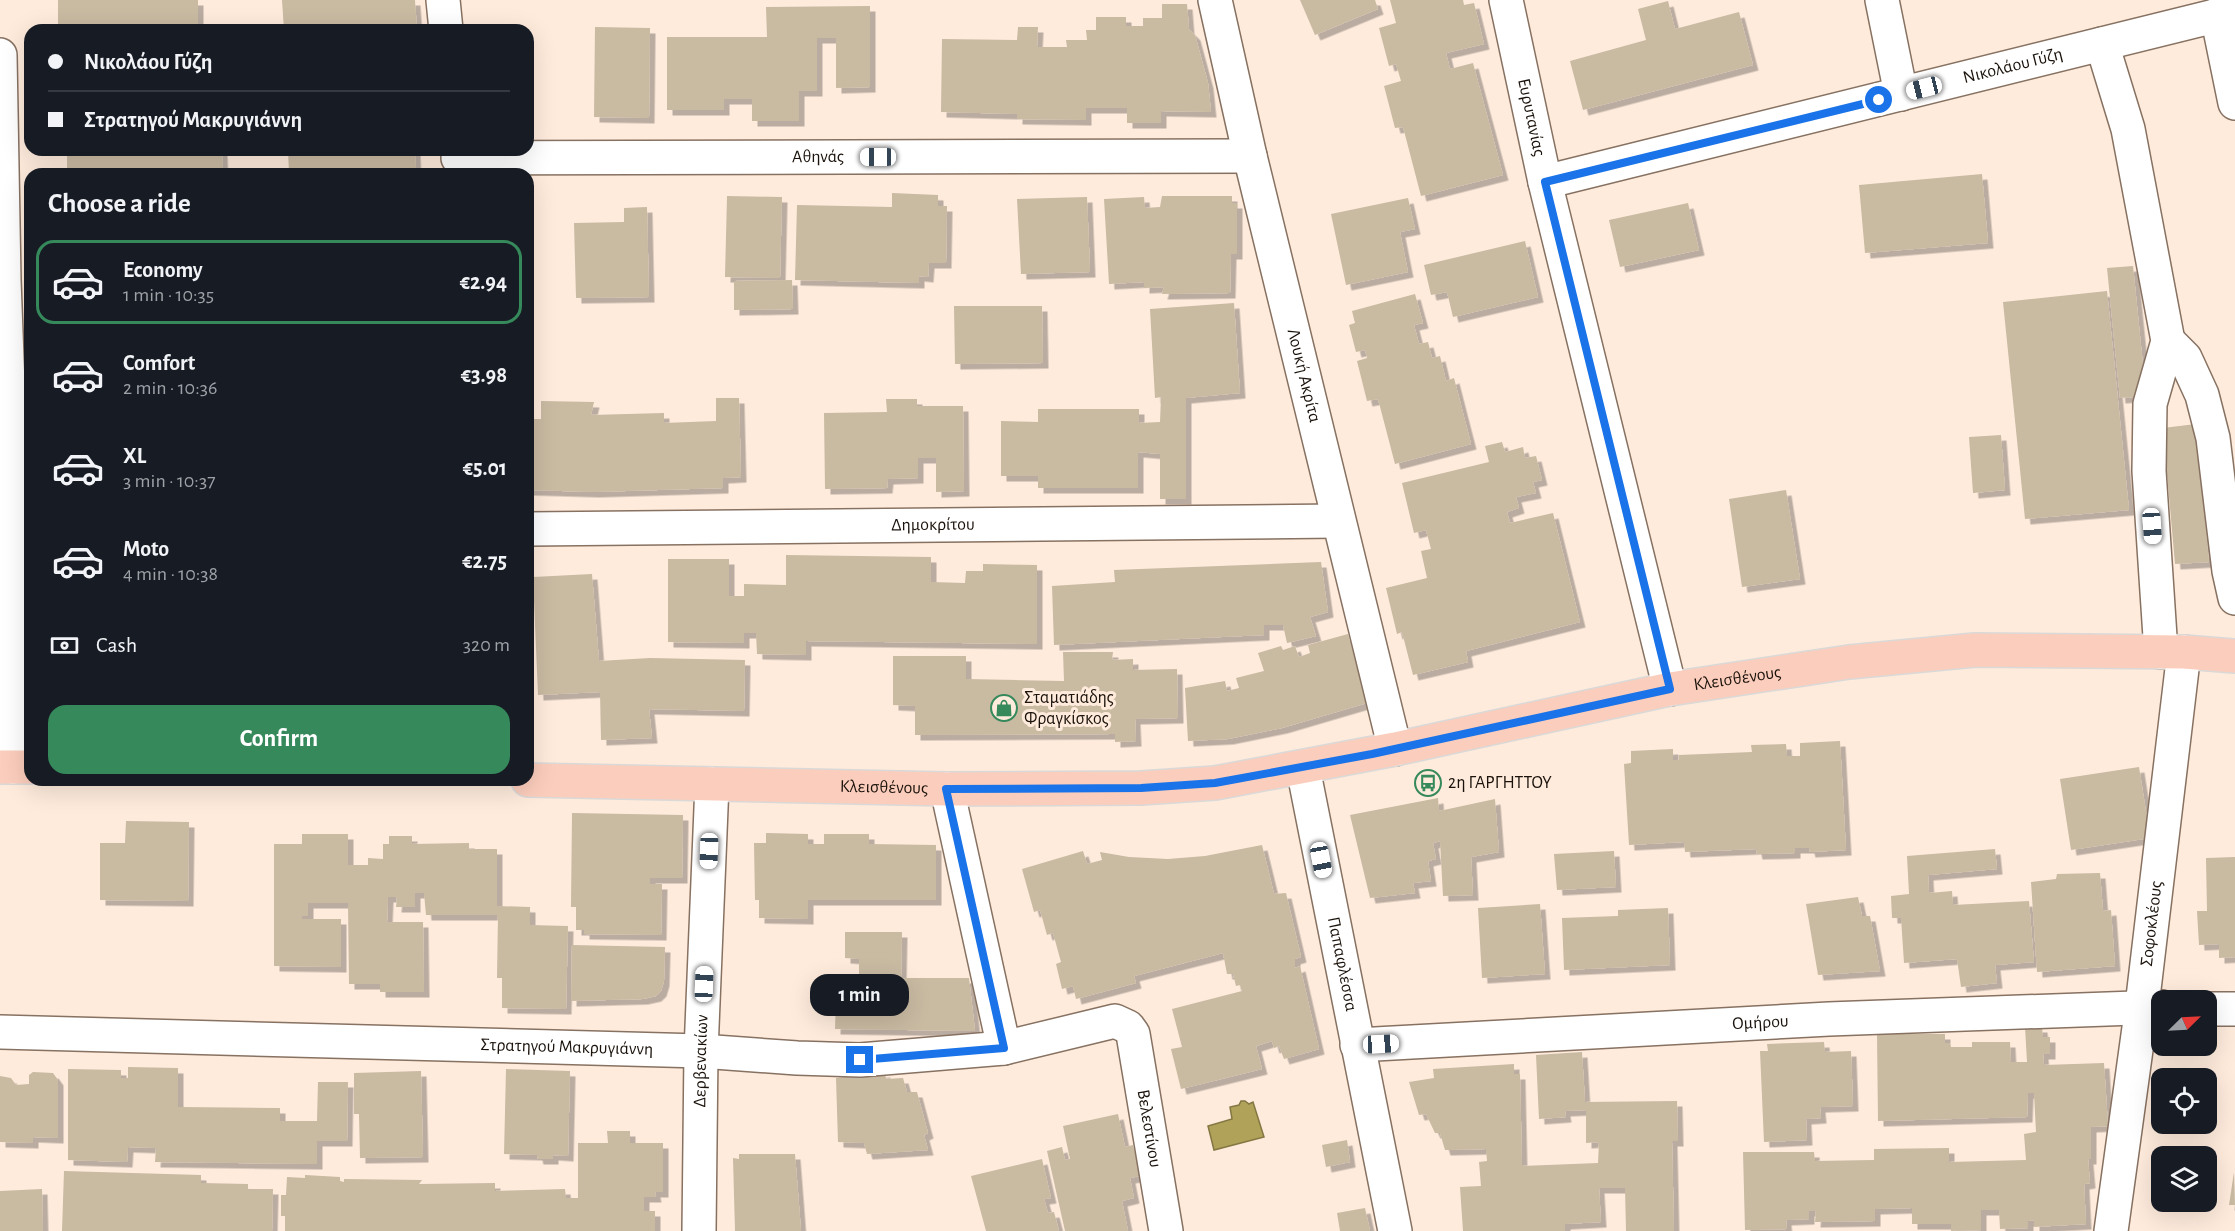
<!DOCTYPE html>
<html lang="en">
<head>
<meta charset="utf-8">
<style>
	body { margin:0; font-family:"Alegreya Sans",sans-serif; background:#20242c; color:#f1f3f6; height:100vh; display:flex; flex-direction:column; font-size:22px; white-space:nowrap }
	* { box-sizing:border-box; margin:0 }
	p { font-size:20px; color:#9ea1a6 }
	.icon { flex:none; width:33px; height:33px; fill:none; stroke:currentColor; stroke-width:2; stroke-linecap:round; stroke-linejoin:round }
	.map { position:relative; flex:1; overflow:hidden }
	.drawer { position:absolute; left:24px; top:168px; width:510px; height:618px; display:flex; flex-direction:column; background:#171b24; border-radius:18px; box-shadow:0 6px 24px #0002 }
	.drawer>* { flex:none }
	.banner { position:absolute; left:24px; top:24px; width:510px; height:132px; border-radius:18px; box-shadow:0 6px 24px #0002; display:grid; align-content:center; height:132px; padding:0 24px; background:#171b24 }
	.needle { width:39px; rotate:66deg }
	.tools { position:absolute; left:2151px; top:990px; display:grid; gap:12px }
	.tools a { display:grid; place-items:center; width:66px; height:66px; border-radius:12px; background:#171b24; box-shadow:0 6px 24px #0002; font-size:30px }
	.end { position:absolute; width:27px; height:27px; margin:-14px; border:8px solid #1a73e8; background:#fff; box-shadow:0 0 0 3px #fff }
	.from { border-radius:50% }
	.bubble { position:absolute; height:42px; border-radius:18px; background:#171b24; box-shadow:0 6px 24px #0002; font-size:20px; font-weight:600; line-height:42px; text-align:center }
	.car { position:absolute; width:18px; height:36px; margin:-18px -9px; border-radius:8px; box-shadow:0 0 4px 2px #0007; background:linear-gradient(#fff 24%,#345 0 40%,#fff 0 76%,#345 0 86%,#fff 0) }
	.banner b { display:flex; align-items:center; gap:21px; height:57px; font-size:22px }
	.banner b+b { border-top:2px solid #363941 }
	.banner i { width:15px; height:15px; background:#f1f3f6 }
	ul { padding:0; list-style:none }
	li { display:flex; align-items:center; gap:18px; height:84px; margin:0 12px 9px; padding:0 12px; border:3px solid transparent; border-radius:18px }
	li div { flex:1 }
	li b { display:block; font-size:22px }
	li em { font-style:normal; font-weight:600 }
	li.current { border-color:#35895b }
	li>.icon { width:54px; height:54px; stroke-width:1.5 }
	h2 { padding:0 24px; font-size:27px; line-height:72px }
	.pay { display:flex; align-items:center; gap:15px; height:66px; padding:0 24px; font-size:22px }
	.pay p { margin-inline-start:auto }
	.cta { display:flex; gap:12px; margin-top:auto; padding:12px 24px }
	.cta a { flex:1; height:69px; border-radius:18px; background:#35895b; color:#fff; font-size:24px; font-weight:600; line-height:69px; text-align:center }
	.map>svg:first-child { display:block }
</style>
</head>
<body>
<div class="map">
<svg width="2235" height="1231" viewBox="0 0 2235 1231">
	<defs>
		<filter id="shadow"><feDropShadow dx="5.5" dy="5.5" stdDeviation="0" flood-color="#0004"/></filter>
	</defs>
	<rect width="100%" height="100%" fill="#feebdc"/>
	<polygon fill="#b1a259" stroke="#847742" stroke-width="1.5" points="1241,1101 1245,1101 1249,1104 1253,1102 1264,1137 1214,1150 1208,1126 1232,1119 1230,1107 1239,1105"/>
	<g fill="#c9baa2" filter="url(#shadow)">
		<rect x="58" y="0" width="140" height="30"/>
		<polygon points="282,0 415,0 417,30 284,30"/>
		<polygon points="1300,0 1375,0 1378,9 1315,35"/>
		<polygon points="1390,0 1463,0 1464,5 1474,3 1484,44 1446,53 1450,69 1473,63 1503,175 1421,196 1403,127 1395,128 1384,86 1401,81 1396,64 1389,66 1379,28 1396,23"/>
		<polygon points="1668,1 1675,29 1739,12 1753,65 1583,110 1570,61 1646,40 1638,9"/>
		<polygon points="1162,4 1187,4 1189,29 1195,35 1208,83 1211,112 1161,111 1161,123 1127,123 1127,108 1086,108 1086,120 1017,119 1017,114 941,112 942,39 1017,40 1018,27 1038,27 1037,47 1067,47 1066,40 1087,40 1086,30 1096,30 1096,17 1126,17 1126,26 1143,26 1143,18 1162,18"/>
		<polygon points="870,6 870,87 836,88 836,38 817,38 817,91 799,91 799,121 752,121 752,99 724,99 724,110 667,110 667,37 767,37 766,7"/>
		<polygon points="595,27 650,28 649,118 594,117"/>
		<polygon points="67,150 222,150 223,174 67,174"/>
		<polygon points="288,150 415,150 416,171 443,170 443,174 289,174"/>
		<polygon points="1982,174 1988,243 1865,253 1859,185"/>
		<polygon points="892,193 938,195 938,206 947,206 946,263 929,263 928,277 919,276 919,283 795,280 797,205 892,207"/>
		<polygon points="727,196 782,197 780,278 725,277"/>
		<polygon points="1162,196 1232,196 1232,203 1237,203 1237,254 1231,254 1230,293 1162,294 1164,287 1144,288 1144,282 1109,284 1104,199 1144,197 1145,208 1160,207"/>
		<polygon points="1087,197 1090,272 1021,274 1017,199"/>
		<polygon points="1408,198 1415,229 1400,232 1408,272 1346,285 1331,214"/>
		<polygon points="1688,203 1699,250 1620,267 1609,220"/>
		<polygon points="647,207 649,297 576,298 574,223 624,222 624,208"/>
		<polygon points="1525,241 1538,297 1453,317 1447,292 1431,295 1424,265"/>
		<polygon points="2133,266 2146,396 2120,398 2107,268"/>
		<polygon points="792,280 793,309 734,310 734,281"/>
		<polygon points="2107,291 2129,510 2025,519 2003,302"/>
		<polygon points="1415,294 1423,323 1414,325 1419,344 1428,342 1432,358 1440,356 1446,381 1454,378 1471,444 1395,464 1378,399 1367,401 1357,361 1367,358 1365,350 1356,352 1349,325 1355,323 1352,311"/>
		<polygon points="1234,303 1240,393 1186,398 1186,499 1160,499 1160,454 1138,452 1138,488 1038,488 1038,476 1001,476 1001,421 1038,422 1038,409 1139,409 1139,423 1160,422 1161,397 1155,398 1150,309"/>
		<polygon points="954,306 1042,306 1043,363 955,364"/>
		<polygon points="716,398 739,398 741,477 723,478 723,488 594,492 528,490 528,419 541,419 541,401 594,402 591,415 664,413 664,423 716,421"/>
		<polygon points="886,399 917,399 917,406 963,406 964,491 936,492 936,458 918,458 918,478 888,479 887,488 825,489 824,413 887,412"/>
		<polygon points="2196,424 2209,562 2175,564 2163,428"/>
		<polygon points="2001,435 2005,490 1973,493 1969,437"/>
		<polygon points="1502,442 1505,452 1523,447 1525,458 1536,456 1542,480 1533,482 1536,493 1516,497 1519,508 1507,512 1510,523 1553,513 1580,622 1466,651 1468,662 1413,675 1402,632 1397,634 1386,588 1427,578 1421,551 1431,549 1426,530 1414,533 1402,483 1489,462 1485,446"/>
		<polygon points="1786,490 1800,579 1742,587 1729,499"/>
		<polygon points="786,555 931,557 931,582 965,583 966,571 983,571 983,564 1037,565 1037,644 806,641 806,655 757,654 756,633 744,633 744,643 668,642 668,559 729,559 729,596 744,596 744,584 786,585"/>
		<polygon points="1321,562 1328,612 1310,617 1316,636 1287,643 1283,625 1264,625 1264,635 1054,645 1052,586 1115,582 1114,570"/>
		<polygon points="592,574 599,661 650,658 745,660 744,711 649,709 652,738 601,740 600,692 538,695 533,577"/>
		<polygon points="1348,634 1367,703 1282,728 1228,739 1188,741 1185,688 1225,681 1227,691 1239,688 1236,678 1264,671 1258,653 1281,646 1283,650 1295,646 1299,657 1310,653 1308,645"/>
		<polygon points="1063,652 1113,652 1112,660 1133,659 1133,670 1177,669 1178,718 1135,719 1136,741 1115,742 1115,734 915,735 915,706 893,705 893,656 966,656 966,679 1064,681"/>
		<polygon points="1840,741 1846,850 1810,852 1809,848 1795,848 1795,853 1757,854 1756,849 1685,852 1684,842 1629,845 1624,764 1631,763 1631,751 1673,749 1673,760 1679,760 1679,755 1752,752 1751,745 1786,744 1787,756 1800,756 1800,743"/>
		<polygon points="2139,767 2150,838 2071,850 2060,779"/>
		<polygon points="1438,798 1439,811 1495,799 1499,852 1471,857 1473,895 1443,896 1440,841 1433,843 1436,859 1428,861 1431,881 1413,883 1415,893 1370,898 1350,815"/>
		<polygon points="572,813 683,815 682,878 650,878 650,884 662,884 661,935 584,934 584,930 576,930 576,907 571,907"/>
		<polygon points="126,821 189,822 188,901 100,900 100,843 125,843"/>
		<polygon points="766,833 808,834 808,844 824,844 824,834 869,834 869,844 936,845 936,900 808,900 808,919 759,918 759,900 755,900 754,843 766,843"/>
		<polygon points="302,834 348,834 348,865 368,865 368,858 383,859 383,844 389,844 389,836 412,836 412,844 469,843 469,849 497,849 497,906 530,907 530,925 568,926 566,1009 502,1008 502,978 497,978 498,915 426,915 424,893 415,893 415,907 396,907 397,897 388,897 387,922 423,922 424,992 380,992 380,984 349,984 348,903 308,903 308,916 302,916 302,919 341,919 341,967 274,966 274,844 302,844"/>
		<polygon points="1262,845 1274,894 1286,893 1301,957 1295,959 1295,968 1300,966 1319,1049 1284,1059 1279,1046 1274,1048 1272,1041 1256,1046 1262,1069 1181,1089 1171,1049 1182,1047 1172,1009 1242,991 1240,985 1236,986 1233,974 1227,974 1223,953 1134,976 1136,983 1076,999 1073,986 1062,989 1056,964 1061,962 1053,933 1047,935 1040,910 1034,912 1022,869 1083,851 1087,864 1102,860 1100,852 1129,857 1168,859 1205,856"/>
		<polygon points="1995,849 1997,869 1928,875 1929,893 1952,891 1953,905 2029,901 2034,962 1995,965 1997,983 1961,987 1957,959 1904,963 1901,918 1892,918 1891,896 1909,894 1907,856"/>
		<polygon points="1614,851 1616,887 1557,890 1554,854"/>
		<polygon points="2235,857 2235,957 2219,958 2219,944 2199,945 2197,911 2207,911 2206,858"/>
		<polygon points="2100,873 2103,911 2111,910 2115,966 2037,972 2031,882 2056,879 2057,874"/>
		<polygon points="1858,897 1862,916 1870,916 1880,971 1818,975 1806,904"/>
		<polygon points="1540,904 1545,974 1482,978 1478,908"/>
		<polygon points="1668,908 1670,965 1564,970 1562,918 1618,916 1618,910"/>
		<polygon points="845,932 902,932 901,978 969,978 975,1031 835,1029 836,998 844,998 845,992 859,993 859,959 845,958"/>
		<polygon points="572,945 665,947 664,981 661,991 656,996 643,999 571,1001"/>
		<polygon points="2025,1027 2042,1027 2043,1037 2050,1037 2050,1054 2043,1054 2044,1065 2104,1063 2108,1126 2091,1127 2091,1159 2088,1159 2090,1183 2084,1184 2086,1224 2034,1227 2034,1220 2028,1221 2028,1228 2000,1229 1999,1210 1981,1210 1981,1230 1951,1231 1951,1224 1912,1224 1912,1208 1875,1209 1875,1221 1815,1222 1816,1211 1809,1211 1809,1219 1786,1220 1787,1229 1745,1230 1743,1152 1814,1152 1815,1161 1874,1160 1874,1149 1949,1148 1949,1162 2026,1160 2024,1134 2036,1132 2034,1093 2028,1093 2027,1117 1878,1121 1877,1034 1945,1034 1945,1043 1950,1043 1951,1047 1972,1047 1972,1042 2010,1042 2011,1062 2027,1062"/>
		<polygon points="1824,1042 1825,1052 1851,1051 1853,1106 1820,1107 1821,1118 1806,1119 1807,1140 1764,1142 1760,1051 1768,1051 1767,1044"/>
		<polygon points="1582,1052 1585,1102 1677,1101 1678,1141 1672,1141 1674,1231 1626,1231 1625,1188 1599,1188 1601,1222 1565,1224 1565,1231 1463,1231 1460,1187 1481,1186 1479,1162 1487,1161 1486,1149 1445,1150 1440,1133 1435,1133 1426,1114 1419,1115 1409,1082 1434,1078 1433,1069 1514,1064 1514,1074 1520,1074 1522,1166 1598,1163 1599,1142 1586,1143 1586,1110 1565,1111 1566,1117 1539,1119 1536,1055"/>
		<polygon points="128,1067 178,1068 178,1107 280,1108 280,1121 317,1121 318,1082 348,1082 347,1141 317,1141 317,1164 155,1162 156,1148 128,1147 127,1162 68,1160 68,1069 121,1070 121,1078 128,1078"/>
		<polygon points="506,1069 570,1071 568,1156 553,1155 553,1159 538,1159 537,1155 504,1154"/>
		<polygon points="421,1071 423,1157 360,1158 359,1114 354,1114 354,1073"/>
		<polygon points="33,1072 53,1073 58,1080 58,1138 33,1137 33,1143 0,1142 0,1076 11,1078 16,1085 29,1084 29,1075"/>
		<polygon points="885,1072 886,1079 903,1078 907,1092 917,1092 928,1133 924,1135 928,1150 867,1154 864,1143 838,1142 836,1078"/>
		<polygon points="1118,1114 1125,1147 1133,1145 1140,1176 1130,1178 1134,1198 1122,1201 1128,1231 1065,1231 1047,1151 1062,1147 1065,1160 1070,1159 1063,1126"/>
		<polygon points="607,1131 630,1131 630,1143 663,1143 663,1192 655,1192 656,1197 644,1197 644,1211 655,1211 655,1231 285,1231 285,1216 281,1216 281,1195 286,1195 287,1177 305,1178 305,1175 340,1177 340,1181 344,1182 344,1179 422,1180 419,1184 495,1183 495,1191 565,1189 566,1198 578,1198 578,1143 608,1143"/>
		<polygon points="1347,1140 1350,1162 1326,1167 1322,1145"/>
		<polygon points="739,1154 795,1154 801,1231 735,1231 733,1158 739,1159"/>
		<polygon points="1042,1159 1051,1198 1044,1199 1048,1213 1054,1212 1059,1231 986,1231 971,1176"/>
		<polygon points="64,1171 201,1175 201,1183 248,1184 248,1189 273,1189 272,1231 62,1231"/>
		<polygon points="2234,1172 2235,1205 2229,1205"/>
		<polygon points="42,1189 43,1231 0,1231 0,1191"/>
		<polygon points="1365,1208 1370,1231 1340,1231 1337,1213"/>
	</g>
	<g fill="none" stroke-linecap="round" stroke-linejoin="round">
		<defs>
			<g id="minor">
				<polyline points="443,0 446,30"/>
				<path id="s1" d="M1215,0L1250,156L1395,749"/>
				<path id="s2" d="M1506,0L1545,182L1670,689"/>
				<polyline points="1882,0 1901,94"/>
				<polyline points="2217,15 2235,103"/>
				<polyline points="2102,44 2128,129 2168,341 2150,404 2149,471 2161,652"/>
				<polyline points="0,55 4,280 14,540 13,767"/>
				<path id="s3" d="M458,158L1250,156"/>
				<path id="s4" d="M1545,182L2235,11"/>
				<polyline points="2168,341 2185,358 2202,395 2213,438 2229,571 2235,598"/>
				<path id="s5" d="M528,529L1338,521"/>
				<path id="s6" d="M1303,768L1395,1231"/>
				<polyline points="947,789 1004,1048"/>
				<polyline points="2206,1009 2235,1009"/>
				<path id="s7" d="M0,1032L701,1051L797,1058L860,1060L1004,1048L1115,1021L1128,1027L1133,1034L1166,1231"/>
				<path id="s8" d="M1357,1045L1829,1019L2162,1007"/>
				<path id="s9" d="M699,1231L701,1051L712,784"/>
				<path id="s10" d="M2111,1231L2142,1006L2184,652"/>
			</g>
			<g id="major">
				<polyline points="0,767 30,767"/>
				<path id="s11" d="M528,780L947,789L1141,788L1215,783L1395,749L1670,689L1849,662L1975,650L2184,652L2235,656"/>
			</g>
		</defs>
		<use href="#minor" stroke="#877161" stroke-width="36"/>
		<use href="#major" stroke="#dad9d8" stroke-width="36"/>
		<use href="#minor" stroke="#fff" stroke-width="33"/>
		<use href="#major" stroke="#fbcdbc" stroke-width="33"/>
	</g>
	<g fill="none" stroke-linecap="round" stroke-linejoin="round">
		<polyline stroke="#1a73e8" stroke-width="8" points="860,1060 1004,1048 946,789 1141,788 1215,783 1372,754 1670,689 1545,182 1879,100"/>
	</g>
	<defs>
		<symbol id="shop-ring" viewBox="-11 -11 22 22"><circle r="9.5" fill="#feebdc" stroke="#35895b" stroke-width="1.5"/><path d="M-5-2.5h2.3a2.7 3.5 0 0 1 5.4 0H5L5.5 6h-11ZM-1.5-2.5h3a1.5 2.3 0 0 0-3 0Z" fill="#35895b"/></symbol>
		<symbol id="bus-ring" viewBox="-11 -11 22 22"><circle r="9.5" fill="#feebdc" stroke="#35895b" stroke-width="1.5"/><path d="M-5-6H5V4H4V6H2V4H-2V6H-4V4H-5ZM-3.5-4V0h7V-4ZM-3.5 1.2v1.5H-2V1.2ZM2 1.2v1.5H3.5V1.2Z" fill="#35895b"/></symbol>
	</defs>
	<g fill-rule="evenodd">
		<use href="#shop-ring" x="989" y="693" width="30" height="30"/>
		<use href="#bus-ring" x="1413" y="768" width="30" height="30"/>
	</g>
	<g text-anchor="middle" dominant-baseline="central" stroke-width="6" stroke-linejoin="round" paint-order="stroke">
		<g font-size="18" fill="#1a120b" stroke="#feebdc">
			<text stroke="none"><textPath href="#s4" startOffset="482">Νικολάου Γύζη</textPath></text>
			<text stroke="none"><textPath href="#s2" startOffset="120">Ευρυτανίας</textPath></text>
			<text stroke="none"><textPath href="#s3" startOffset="360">Αθηνάς</textPath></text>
			<text stroke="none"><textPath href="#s1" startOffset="386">Λουκή Ακρίτα</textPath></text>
			<text stroke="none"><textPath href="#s5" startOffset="405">Δημοκρίτου</textPath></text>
			<text stroke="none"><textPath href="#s11" startOffset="1220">Κλεισθένους</textPath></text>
			<text stroke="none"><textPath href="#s11" startOffset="356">Κλεισθένους</textPath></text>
			<text stroke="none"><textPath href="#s10" startOffset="310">Σοφοκλέους</textPath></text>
			<text stroke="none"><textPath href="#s6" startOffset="200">Παπαφλέσσα</textPath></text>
			<text stroke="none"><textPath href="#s8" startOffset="404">Ομήρου</textPath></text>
			<text stroke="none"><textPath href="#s7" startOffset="567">Στρατηγού Μακρυγιάννη</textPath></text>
			<text stroke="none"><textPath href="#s9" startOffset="170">Δερβενακίων</textPath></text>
			<text stroke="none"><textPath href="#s7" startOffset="1238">Βελεστίνου</textPath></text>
		</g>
		<g font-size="18" fill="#1a120b" stroke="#feebdc" text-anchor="start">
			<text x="1024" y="698">Σταματιάδης<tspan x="1024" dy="21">Φραγκίσκος</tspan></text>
			<text x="1448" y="783">2η ΓΑΡΓΗΤΤΟΥ</text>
		</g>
	</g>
</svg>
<div class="tools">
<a><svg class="needle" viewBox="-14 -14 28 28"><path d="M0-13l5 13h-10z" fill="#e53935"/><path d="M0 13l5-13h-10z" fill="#9ea1a6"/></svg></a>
<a><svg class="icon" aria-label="locate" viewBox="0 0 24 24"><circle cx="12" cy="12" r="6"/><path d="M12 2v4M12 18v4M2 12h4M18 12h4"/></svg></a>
<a><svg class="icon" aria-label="layers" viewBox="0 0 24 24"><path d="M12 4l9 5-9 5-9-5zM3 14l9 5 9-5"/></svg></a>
</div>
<i class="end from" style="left:1879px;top:100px"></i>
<i class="end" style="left:860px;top:1060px"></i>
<div class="bubble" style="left:810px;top:974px;width:99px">1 min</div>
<i class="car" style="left:1924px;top:88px;rotate:256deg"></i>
<i class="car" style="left:878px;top:157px;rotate:270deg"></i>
<i class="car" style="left:2152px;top:526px;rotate:176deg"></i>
<i class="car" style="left:709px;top:851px;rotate:182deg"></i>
<i class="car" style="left:1321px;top:860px;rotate:169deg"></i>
<i class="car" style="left:704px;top:984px;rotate:2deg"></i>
<i class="car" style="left:1381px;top:1044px;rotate:87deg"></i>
<div class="banner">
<b><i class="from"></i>Νικολάου Γύζη</b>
<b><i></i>Στρατηγού Μακρυγιάννη</b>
</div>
<section class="drawer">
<h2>Choose a ride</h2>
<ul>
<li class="current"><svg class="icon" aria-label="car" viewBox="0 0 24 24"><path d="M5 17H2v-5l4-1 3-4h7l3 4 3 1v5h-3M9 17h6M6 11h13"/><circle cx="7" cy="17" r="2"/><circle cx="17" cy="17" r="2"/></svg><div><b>Economy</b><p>1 min · 10:35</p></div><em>€2.94</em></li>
<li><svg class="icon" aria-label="car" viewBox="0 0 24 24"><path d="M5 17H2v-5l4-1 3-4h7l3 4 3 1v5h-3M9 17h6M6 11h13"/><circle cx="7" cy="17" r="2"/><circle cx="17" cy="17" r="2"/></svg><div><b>Comfort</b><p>2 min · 10:36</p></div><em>€3.98</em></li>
<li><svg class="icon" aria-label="car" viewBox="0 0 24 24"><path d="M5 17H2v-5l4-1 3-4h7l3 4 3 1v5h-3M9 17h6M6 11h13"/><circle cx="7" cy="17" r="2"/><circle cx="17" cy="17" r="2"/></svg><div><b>XL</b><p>3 min · 10:37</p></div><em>€5.01</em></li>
<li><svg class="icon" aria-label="car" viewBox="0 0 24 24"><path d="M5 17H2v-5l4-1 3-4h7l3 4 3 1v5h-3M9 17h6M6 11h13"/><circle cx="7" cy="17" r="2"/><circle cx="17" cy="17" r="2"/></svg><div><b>Moto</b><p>4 min · 10:38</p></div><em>€2.75</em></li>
</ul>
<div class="pay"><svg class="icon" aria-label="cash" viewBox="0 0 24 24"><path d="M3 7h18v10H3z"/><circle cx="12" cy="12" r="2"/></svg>Cash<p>320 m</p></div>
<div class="cta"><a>Confirm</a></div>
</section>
</div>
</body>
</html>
